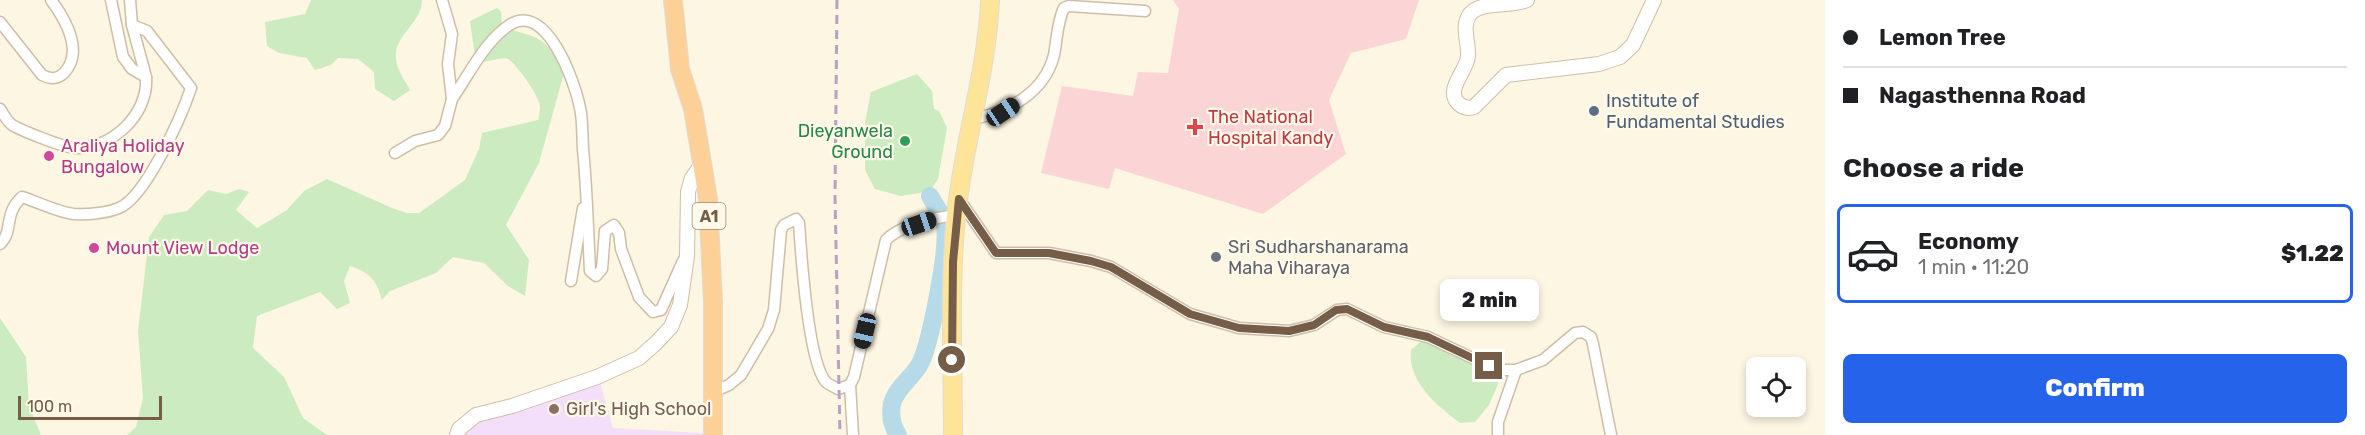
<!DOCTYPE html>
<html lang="en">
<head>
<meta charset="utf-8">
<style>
	body { margin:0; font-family:Rubik,sans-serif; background:#f6f6f6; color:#202124; height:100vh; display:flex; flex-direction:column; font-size:22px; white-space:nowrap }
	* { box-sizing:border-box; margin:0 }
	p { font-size:20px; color:#757577 }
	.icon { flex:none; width:33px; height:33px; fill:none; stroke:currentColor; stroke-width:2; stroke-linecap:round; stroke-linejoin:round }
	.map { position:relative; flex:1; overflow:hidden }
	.drawer { display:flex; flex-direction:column; background:#fff; width:540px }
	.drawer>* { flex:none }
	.top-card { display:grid; align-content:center; height:132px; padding:0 18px; background:#fff }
	.tools { position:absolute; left:1746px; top:357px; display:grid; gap:12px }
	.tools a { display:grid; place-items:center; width:60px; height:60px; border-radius:9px; background:#fff; box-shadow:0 3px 9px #0003; font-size:30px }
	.scale { position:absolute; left:18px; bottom:15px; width:144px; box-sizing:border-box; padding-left:6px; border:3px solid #755d48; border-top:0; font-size:16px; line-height:21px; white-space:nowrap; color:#755d48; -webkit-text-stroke:4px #fff9e9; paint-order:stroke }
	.end { position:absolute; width:27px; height:27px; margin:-14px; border:8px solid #755d48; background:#fff; box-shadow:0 0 0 3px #fff }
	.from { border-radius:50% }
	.bubble { position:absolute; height:42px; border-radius:9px; background:#fff; box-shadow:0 3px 9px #0003; font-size:20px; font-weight:800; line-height:42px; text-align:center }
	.car { position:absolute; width:18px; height:36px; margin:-18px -9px; border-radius:8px; box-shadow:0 0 4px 2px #0007; background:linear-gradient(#222 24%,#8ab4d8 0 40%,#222 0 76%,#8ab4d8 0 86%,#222 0) }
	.top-card b { display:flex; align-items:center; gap:21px; height:57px; font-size:22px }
	.top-card b+b { border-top:2px solid #e0e0e0 }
	.top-card i { width:15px; height:15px; background:#202124 }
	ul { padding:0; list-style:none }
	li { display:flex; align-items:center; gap:18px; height:99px; margin:0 12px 9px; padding:0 6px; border:3px solid transparent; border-radius:9px }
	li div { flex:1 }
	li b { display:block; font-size:22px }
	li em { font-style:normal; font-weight:800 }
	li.active { border-color:#2563eb }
	li>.icon { width:54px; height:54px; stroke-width:1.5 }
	h2 { padding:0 18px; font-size:27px; line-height:72px }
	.cta { display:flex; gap:12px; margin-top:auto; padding:12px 18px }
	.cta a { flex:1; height:69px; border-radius:9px; background:#2563eb; color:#fff; font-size:24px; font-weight:800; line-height:69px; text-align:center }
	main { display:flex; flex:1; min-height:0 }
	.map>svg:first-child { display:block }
</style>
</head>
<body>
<main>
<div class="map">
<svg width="1825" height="435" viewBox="0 0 1825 435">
	<rect width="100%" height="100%" fill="#fdf6e2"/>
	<polygon fill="#f3dff9" points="599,379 613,428 702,433 703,435 465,435 465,430 476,417"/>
	<polygon fill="#fbd5d5" points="1173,0 1419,0 1406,39 1351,53 1329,100 1346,154 1263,214 1115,168 1109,189 1041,173 1062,86 1133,96 1138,72 1168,73 1179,9"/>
	<g fill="#ccebc0">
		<path d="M311,0H422C422,25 389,37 397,64C399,73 406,82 410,90L394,101L375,89L374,72L358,59L338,58L331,65L315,70L307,58L279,53L267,46L265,22L305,14Z"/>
		<path d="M497,8L501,11L502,27C541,39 545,35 564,73L539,163L506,225L529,260L525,296L508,286L484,263L453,257L436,273L390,291L382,300C376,279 370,273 350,266L344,281L350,303L337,309L320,292L257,316L253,348L284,377L303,418L327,435H127L136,427L143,398L138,331L149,237L164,215L187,211L208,190L226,194L239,189L249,192L236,210L257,228L287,210L304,191L327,179L392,208L407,213H419L465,180L479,149L482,133L538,120C539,116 540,110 540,106C539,96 516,63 508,59C504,56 484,63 476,63L470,21Z"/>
		<polygon points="917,74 932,91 934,109 939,111 947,128 938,179 930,191 901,196 875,189 865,170 865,122 871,92"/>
		<polygon points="0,318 26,357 29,406 41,435 0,435"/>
		<path d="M1424,339L1495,371L1501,377L1489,405L1475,422L1460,423C1437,406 1407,381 1411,350Z"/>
	</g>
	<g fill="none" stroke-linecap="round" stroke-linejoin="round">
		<path stroke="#b6dae7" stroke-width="18" d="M898,435C892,426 890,415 892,404C896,387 914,377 921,362C931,339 949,249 945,225C943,215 934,204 930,196"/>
		<defs>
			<g id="minor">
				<polyline points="130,0 132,25 146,77"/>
				<path d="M0,22L42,75C50,79 57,80 64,73C84,52 66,20 51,0"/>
				<path d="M452,99C469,75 485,40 511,24C547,3 575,82 580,108C583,121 582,135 583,149C587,190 588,230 590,271L596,276L602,269L605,231L614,225L619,233L621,249L639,297L653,312L661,310L683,261"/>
				<path d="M0,109C3,113 6,120 11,124C19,130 65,148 76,148C112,149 149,114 146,77L132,69L123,57L111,0"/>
				<path d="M973,119C1009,112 1045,92 1054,55C1057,40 1057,22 1064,8L1069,6L1145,11"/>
				<polyline points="395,153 415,141 438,135 445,126 452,99 448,64 452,34 442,0"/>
				<polyline points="959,199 996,253 1049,253 1091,261 1111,267 1190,314 1239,328 1289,331 1314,325 1337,310 1347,309 1384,327 1428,337 1489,366 1504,370 1516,370 1543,360 1575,333 1583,332 1591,337 1593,344 1611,435"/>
				<path d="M0,244C14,231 3,214 22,197C38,202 57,212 74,214C87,215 107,213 119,208C146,197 182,115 191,88L147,31L132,25"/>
				<polyline points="571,281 583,208"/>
				<polyline points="850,385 853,435"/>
				<path d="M713,392L729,385L741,375L768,329L774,310L781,230L784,225L796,219L799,223C801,253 808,362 826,382C829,385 835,387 838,389L850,385L854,377L886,240C902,224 934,218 956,215"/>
				<polyline points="1498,435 1498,422 1516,370"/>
			</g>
			<g id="tertiary">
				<path d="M1527,0C1508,8 1483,0 1470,14C1461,26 1469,43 1468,56C1467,71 1445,89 1458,103C1463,108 1468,109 1474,107L1506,75L1599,64L1620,57L1633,45L1654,0"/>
				<polyline points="457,435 459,429 476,415 512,406 597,377 639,358 656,343 671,327 680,305 687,256 688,192 692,178 702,164"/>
			</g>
			<path id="primary" d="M953,435C953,362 949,289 956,216C963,144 987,73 990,0"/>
			<polyline id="trunk" points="673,0 680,69 693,109 708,199 713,302 713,435"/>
		</defs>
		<use href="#minor" stroke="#cebea8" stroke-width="13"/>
		<use href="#tertiary" stroke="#cebea8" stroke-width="16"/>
		<use href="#primary" stroke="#e1dbd7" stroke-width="20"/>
		<use href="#trunk" stroke="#e1dbd7" stroke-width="20"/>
		<use href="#minor" stroke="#fff" stroke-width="10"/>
		<use href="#tertiary" stroke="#fff" stroke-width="14"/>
		<use href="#primary" stroke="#fee498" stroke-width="18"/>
		<use href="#trunk" stroke="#fcd097" stroke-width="18"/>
		<polyline stroke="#b9a0c6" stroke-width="3" stroke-dasharray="9 6" stroke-linecap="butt" points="837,0 835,197 840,435"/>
	</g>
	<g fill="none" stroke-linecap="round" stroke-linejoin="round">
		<polyline stroke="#755d48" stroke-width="8" points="952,360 953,262 959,199 996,253 1049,253 1091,261 1111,267 1190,314 1239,328 1289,331 1314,325 1336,310 1347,309 1384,327 1428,337 1489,366"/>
	</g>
	<circle fill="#5c6f8a" stroke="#fff9e9" stroke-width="2" cx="1594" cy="111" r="6"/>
	<path fill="#e0444e" stroke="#fff9e9" stroke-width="2" d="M1192 118h6v6h6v6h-6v6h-6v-6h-6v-6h6z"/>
	<circle fill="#2e9e5b" stroke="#fff9e9" stroke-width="2" cx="905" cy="141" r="6"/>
	<g fill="#d1479c" stroke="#fff9e9" stroke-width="2">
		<circle cx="49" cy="156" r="6"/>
		<circle cx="94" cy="248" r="6"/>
	</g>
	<circle fill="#6b7280" stroke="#fff9e9" stroke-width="2" cx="1216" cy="257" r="6"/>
	<circle fill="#8d6e63" stroke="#fff9e9" stroke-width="2" cx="554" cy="409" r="6"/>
	<g text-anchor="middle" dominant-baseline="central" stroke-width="4.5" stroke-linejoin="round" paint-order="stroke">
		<rect fill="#fff9e9" stroke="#9e8c78" stroke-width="1.5" x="692.5" y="203" width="33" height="26" rx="4.5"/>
		<g font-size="16" font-weight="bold" fill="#755d48">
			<text x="709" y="216">A1</text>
		</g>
		<g font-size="18" fill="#4e5e75" stroke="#fff9e9" text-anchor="start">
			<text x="1606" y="101">Institute of<tspan x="1606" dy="21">Fundamental Studies</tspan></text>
		</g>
		<g font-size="18" fill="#be3a42" stroke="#fff9e9" text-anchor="start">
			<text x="1208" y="117">The National<tspan x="1208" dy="21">Hospital Kandy</tspan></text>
		</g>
		<g font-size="18" fill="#27864d" stroke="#fff9e9" text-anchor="end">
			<text x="893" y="131">Dieyanwela<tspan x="893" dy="21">Ground</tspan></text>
		</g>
		<g font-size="18" fill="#b23c85" stroke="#fff9e9" text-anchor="start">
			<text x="61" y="146">Araliya Holiday<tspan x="61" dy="21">Bungalow</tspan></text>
			<text x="106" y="248">Mount View Lodge</text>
		</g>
		<g font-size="18" fill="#5b616d" stroke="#fff9e9" text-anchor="start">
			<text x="1228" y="247">Sri Sudharshanarama<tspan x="1228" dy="21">Maha Viharaya</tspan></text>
		</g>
		<g font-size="18" fill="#785e54" stroke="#fff9e9" text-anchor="start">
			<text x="566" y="409">Girl's High School</text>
		</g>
	</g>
</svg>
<div class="tools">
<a><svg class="icon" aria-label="locate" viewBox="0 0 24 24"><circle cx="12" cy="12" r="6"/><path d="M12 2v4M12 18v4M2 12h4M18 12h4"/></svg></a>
</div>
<div class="scale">100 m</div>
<i class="end from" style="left:952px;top:360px"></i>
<i class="end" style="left:1489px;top:366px"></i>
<div class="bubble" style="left:1440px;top:279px;width:99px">2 min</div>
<i class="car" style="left:1003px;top:112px;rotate:56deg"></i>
<i class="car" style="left:919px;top:224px;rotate:71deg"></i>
<i class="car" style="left:865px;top:331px;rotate:193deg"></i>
</div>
<section class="drawer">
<div class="top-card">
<b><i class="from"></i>Lemon Tree</b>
<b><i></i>Nagasthenna Road</b>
</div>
<h2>Choose a ride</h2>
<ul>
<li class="active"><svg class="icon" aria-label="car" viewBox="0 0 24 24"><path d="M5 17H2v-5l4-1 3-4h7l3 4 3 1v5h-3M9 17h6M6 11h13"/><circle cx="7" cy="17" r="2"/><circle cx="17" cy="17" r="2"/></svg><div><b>Economy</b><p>1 min · 11:20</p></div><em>$1.22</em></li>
</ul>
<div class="cta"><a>Confirm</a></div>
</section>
</main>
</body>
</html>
